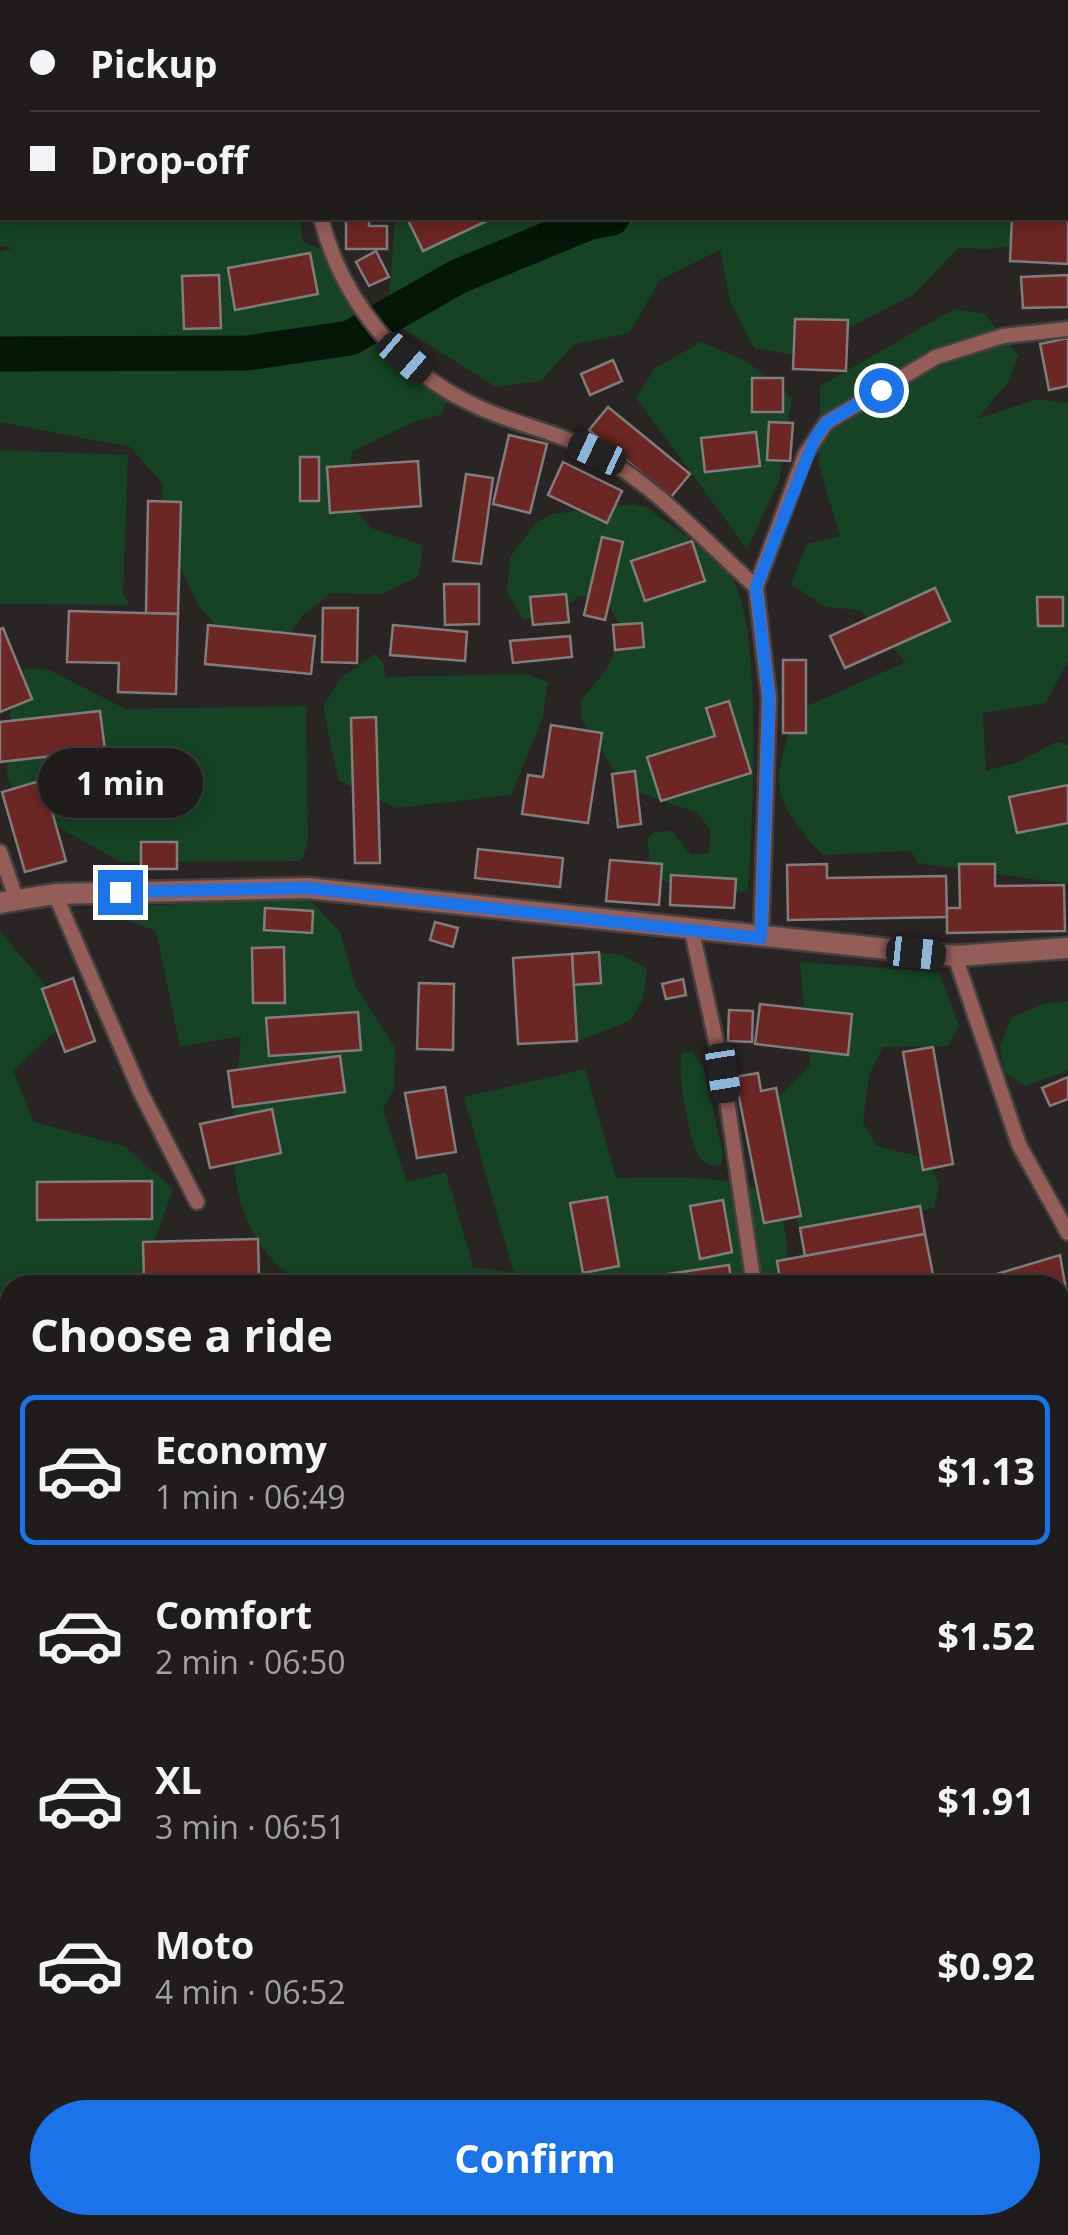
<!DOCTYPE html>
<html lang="en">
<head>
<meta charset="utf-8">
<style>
	body { margin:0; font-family:"Open Sans",sans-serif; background:#2c2928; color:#f1f3f6; height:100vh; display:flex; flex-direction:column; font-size:38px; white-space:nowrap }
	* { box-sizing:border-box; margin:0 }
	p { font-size:32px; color:#a1a1a3 }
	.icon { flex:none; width:55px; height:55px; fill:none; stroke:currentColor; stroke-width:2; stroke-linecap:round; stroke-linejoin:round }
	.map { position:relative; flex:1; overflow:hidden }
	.sheet { position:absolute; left:0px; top:1275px; width:1070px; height:960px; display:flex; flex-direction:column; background:#1f1c1b; border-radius:30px 30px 0 0; box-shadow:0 5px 15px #0003,0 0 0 2px #3c3a3a }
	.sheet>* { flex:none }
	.top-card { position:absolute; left:0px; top:0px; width:1070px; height:220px; box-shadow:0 5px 15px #0003,0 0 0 2px #3c3a3a; display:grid; align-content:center; height:220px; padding:0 30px; background:#1f1c1b }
	.end { position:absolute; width:45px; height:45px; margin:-22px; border:12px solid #1a73e8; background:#fff; box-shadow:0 0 0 5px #fff }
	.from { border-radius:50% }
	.bubble { position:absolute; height:70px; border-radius:35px; background:#1f1c1b; box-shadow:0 5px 15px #0003,0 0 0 2px #3c3a3a; font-size:32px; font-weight:700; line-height:70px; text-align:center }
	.car { position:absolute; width:30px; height:60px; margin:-30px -15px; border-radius:12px; box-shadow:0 0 8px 2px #0007; background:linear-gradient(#222 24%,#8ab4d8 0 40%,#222 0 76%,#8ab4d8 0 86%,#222 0) }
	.top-card b { display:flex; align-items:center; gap:35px; height:95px; font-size:38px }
	.top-card b+b { border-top:2px solid #3c3a3a }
	.top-card i { width:25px; height:25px; background:#f1f3f6 }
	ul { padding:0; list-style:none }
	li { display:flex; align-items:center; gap:30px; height:150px; margin:0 20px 15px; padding:0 10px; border:5px solid transparent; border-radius:15px }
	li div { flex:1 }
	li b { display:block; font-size:38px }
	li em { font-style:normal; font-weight:700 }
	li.selected { border-color:#1a73e8 }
	li>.icon { width:90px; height:90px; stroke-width:1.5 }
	h2 { padding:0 30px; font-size:45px; line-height:120px }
	.cta { display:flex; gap:20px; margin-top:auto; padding:20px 30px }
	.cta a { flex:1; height:115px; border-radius:60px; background:#1a73e8; color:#fff; font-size:40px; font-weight:700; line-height:115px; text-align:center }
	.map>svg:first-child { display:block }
</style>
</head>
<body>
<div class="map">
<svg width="1068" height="2235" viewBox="0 0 1068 2235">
	<rect width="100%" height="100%" fill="#292524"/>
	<g fill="#154324">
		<polygon points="0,0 286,0 2,2 2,218 299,218 303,242 330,253 387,343 452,393 440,415 416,421 353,451 345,496 371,528 423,545 419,576 382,594 331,593 302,616 275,655 239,651 198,605 165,532 162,483 130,447 0,422 0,252 13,248 0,246"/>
		<polygon points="1068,64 1068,237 988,249 958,248 913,295 794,355 754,348 730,301 720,250 660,280 629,333 573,345 541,381 496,387 397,325 389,296 395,218 1068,218"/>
		<path d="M954,309L985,314L1018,355L1009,381L977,419L1037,399L1068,403V661L1046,703L983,713L986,771L1018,762L1056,742L1068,745V884L918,863L911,851L822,855C769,794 771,786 796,711L906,662L860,610L825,607L791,584L807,544L840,536L819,465L820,386Z"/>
		<polygon points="701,342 746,361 792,397 779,481 747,549 636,398 655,368"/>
		<polygon points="0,450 128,455 123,594 130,605 0,604"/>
		<path d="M634,504L648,508C674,529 713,551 731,577C764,625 752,827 748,891L695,895L652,875L647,839L654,832L672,831L691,855L709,853L711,830L696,812L625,788L580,717L582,699L606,670L624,634L604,596H579L556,614L523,620L507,592L510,557L537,522L552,514Z"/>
		<polygon points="375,654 383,662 386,677 525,674 548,682 543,717 511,795 396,808 338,780 323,707 340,678"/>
		<polygon points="30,668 49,670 126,709 306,706 308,844 301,861 120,862 18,804 7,775 13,673"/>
		<path d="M281,899L312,902L340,932L355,985L395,1048L394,1089L383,1109L407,1182L446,1172L473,1267L514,1273L464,1097L585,1069L616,1178C653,1178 743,1172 770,1198C789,1217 788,1256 788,1281L783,1285H302C213,1224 233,1130 241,1036L180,1047L156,931L124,919L122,907Z"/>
		<polygon points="0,931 71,1016 13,1071 34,1122 124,1146 173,1189 139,1285 10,1285 10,1560 0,1555"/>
		<polygon points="599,952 622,955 647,969 643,999 630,1021 577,1041 573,985 601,983"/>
		<polygon points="800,962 939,972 959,1026 948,1046 883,1047 869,1075 863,1123 877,1146 929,1159 939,1185 934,1208 801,1234 766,1110 810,1065"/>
		<polygon points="1068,1001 1068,1071 1025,1086 1004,1072 1000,1047 1011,1018 1043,1004"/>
		<path d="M691,1052L703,1066L723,1154L721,1166C713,1166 704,1164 699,1157C689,1140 676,1071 682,1053Z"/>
		<polygon points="1068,1399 1068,1636 1060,1633 1060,1404"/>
		<polygon points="0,1577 10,1579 10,1728 7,1744 0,1748"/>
		<polygon points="1068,1699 1068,2121 1060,2124 1060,1722"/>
		<polygon points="0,2130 10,2146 10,2225 130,2225 143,2235 0,2235"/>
	</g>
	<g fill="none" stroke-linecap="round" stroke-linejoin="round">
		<polyline stroke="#031607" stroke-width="35" points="0,354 247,353 350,338 459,276 590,222 612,218"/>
	</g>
	<g fill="#6c2623" stroke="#827d7c" stroke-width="2.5">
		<polygon points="1068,213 1068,264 1010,261 1012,218 1068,218"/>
		<polygon points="346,218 369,218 369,226 387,226 387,249 346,249"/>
		<polygon points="407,218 493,218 423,251"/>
		<polygon points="376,251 389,277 369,286 356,262"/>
		<polygon points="310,253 318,294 235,310 228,268"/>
		<polygon points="219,275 221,328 184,329 182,276"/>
		<polygon points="1068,275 1068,307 1023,308 1021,277"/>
		<polygon points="795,319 848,320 846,371 793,369"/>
		<polygon points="1068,338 1068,386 1049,390 1040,344"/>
		<polygon points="613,360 622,381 590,395 581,374"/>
		<rect x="752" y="378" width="31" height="34"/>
		<polygon points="608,407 690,474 671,497 589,430"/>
		<polygon points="769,422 793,423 790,461 767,460"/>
		<polygon points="756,432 760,466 705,472 701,438"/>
		<polygon points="509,435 547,444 530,513 493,504"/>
		<rect x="300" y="457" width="19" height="44"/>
		<polygon points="418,461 421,506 330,513 327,467"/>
		<polygon points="563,462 622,491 607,523 548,495"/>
		<polygon points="466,474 493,478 481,564 453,561"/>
		<polygon points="148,501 181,502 178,614 146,613"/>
		<polygon points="602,537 623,542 605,620 584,615"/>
		<polygon points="692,541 705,581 645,601 631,561"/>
		<polygon points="444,584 479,584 479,624 445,625"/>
		<polygon points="935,588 950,621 845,668 830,636"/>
		<polygon points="566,594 569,622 533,625 530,597"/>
		<polygon points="1037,597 1063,597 1063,626 1038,626"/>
		<polygon points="323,608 358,608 357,663 322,662"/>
		<polygon points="69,611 178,614 176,694 118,692 119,663 67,662"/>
		<polygon points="642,623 644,647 615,650 613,625"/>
		<polygon points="208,625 315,636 311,674 205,664"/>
		<polygon points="393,625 467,632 465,661 390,655"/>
		<polygon points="3,628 32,699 0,712 0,629"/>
		<polygon points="570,636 572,657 513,663 510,641"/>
		<rect x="783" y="660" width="23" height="73"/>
		<polygon points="729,701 751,773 661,801 647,757 715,736 706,708"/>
		<polygon points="100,711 105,750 0,762 0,722"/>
		<polygon points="376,717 380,863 355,863 351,718"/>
		<polygon points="551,725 602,733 588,823 522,814 528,775 543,777"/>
		<polygon points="635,771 641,824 618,827 612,774"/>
		<polygon points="43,780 66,861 25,872 2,792"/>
		<polygon points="1068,785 1068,823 1017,833 1009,797"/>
		<rect x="141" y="842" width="36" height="27"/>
		<polygon points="478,849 563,858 560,887 475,878"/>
		<polygon points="610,860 662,864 659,905 606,901"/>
		<polygon points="827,864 827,878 946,876 947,917 788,920 787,865"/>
		<polygon points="959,864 995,864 995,886 1064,885 1065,931 947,933 947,908 960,908"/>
		<polygon points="671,875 736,879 734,908 670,905"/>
		<polygon points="265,908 313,911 312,933 264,930"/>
		<polygon points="435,922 458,928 453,947 430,940"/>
		<polygon points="284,947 285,1003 253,1003 252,948"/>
		<polygon points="599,952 601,983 573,985 572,954"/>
		<polygon points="572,954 577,1041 518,1044 513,958"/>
		<polygon points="73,978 95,1041 65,1052 42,989"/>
		<polygon points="683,979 686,995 666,999 662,984"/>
		<polygon points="419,983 454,984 453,1050 417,1049"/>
		<polygon points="760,1004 852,1014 848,1055 755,1044"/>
		<polygon points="729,1010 753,1011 752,1042 728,1041"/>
		<polygon points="358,1012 361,1050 269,1056 266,1018"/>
		<polygon points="933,1047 953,1164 923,1170 903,1052"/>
		<polygon points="340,1056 345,1092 233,1107 228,1071"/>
		<polygon points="758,1073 761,1091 776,1088 801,1216 764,1223 735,1077"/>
		<polygon points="1068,1077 1068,1099 1050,1106 1042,1088"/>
		<polygon points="445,1087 456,1152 417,1158 405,1093"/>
		<polygon points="272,1109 281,1153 210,1168 200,1124"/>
		<polygon points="152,1181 152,1219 37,1220 37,1182"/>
		<polygon points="607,1197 619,1266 583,1273 570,1203"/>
		<polygon points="723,1200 732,1252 700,1259 690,1206"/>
		<polygon points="920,1206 925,1234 805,1256 800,1228"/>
		<polygon points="925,1234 935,1285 781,1285 777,1261"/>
		<polygon points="258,1239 259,1279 144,1282 143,1242"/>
		<polygon points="1060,1255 1068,1302 1060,1304 1060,1285 960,1285"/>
		<polygon points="729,1265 732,1285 614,1285 613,1282"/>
		<polygon points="1068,2114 1068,2164 1060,2165 1060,2115"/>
		<polygon points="29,2225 74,2225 66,2235 42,2235"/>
		<polygon points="821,2225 859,2225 862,2235 824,2235"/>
	</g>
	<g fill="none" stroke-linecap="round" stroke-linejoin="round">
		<defs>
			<g id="service">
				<path d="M321,218C341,299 399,371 476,406C516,425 560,432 598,454C657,487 706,542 756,587L769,698L761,938"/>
				<polyline points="756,587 805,455 826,423 936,357 1003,336 1068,329"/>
				<polyline points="0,852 16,898"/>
				<polyline points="55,894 141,1093 197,1202"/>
				<polyline points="692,932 723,1073 754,1285"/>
				<polyline points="955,956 1019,1145 1068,1233"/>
				<polyline points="0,2098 10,2106"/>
				<polyline points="173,2225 188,2235"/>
				<polyline points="889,2225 893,2235"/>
			</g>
			<polyline id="tertiary" points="0,903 55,894 307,888 955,956 1068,948"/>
		</defs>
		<use href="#service" stroke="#454140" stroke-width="19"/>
		<use href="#tertiary" stroke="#454140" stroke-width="25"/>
		<g stroke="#7d7979" stroke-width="6" stroke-dasharray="5 8" stroke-linecap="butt">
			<polyline points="278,0 279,2"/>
			<polyline points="206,2 212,0"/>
			<polyline points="0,77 2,76"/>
		</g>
		<use href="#service" stroke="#945d58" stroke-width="14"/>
		<use href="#tertiary" stroke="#945d58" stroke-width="20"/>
	</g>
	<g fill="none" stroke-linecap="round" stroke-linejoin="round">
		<polyline stroke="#1a73e8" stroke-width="12" points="120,892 307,888 761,938 769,698 756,587 815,438 826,423 881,390"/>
	</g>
</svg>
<i class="end from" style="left:881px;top:390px"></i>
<i class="end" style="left:120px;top:892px"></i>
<div class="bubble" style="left:38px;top:748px;width:165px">1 min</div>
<i class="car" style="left:405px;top:358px;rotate:131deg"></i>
<i class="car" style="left:597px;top:453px;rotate:295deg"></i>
<i class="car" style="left:916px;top:953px;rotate:96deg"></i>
<i class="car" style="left:723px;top:1073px;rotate:171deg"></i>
<div class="top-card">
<b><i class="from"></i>Pickup</b>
<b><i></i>Drop-off</b>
</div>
<section class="sheet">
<h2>Choose a ride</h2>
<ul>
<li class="selected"><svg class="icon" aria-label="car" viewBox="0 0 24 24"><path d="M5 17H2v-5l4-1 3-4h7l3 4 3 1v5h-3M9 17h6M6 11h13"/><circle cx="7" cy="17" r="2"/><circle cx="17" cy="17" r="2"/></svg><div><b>Economy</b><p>1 min · 06:49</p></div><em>$1.13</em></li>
<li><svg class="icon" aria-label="car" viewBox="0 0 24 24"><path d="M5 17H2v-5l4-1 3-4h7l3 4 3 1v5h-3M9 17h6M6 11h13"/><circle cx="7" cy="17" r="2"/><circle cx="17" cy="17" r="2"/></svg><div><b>Comfort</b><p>2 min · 06:50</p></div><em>$1.52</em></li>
<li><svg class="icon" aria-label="car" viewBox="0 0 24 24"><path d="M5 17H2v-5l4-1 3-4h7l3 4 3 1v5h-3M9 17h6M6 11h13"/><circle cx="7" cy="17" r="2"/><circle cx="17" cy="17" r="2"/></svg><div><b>XL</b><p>3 min · 06:51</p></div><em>$1.91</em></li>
<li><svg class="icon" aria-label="car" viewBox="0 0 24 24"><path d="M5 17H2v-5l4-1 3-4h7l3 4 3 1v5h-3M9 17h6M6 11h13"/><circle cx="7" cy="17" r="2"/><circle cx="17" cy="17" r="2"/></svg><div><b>Moto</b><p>4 min · 06:52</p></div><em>$0.92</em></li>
</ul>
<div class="cta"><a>Confirm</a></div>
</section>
</div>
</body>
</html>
